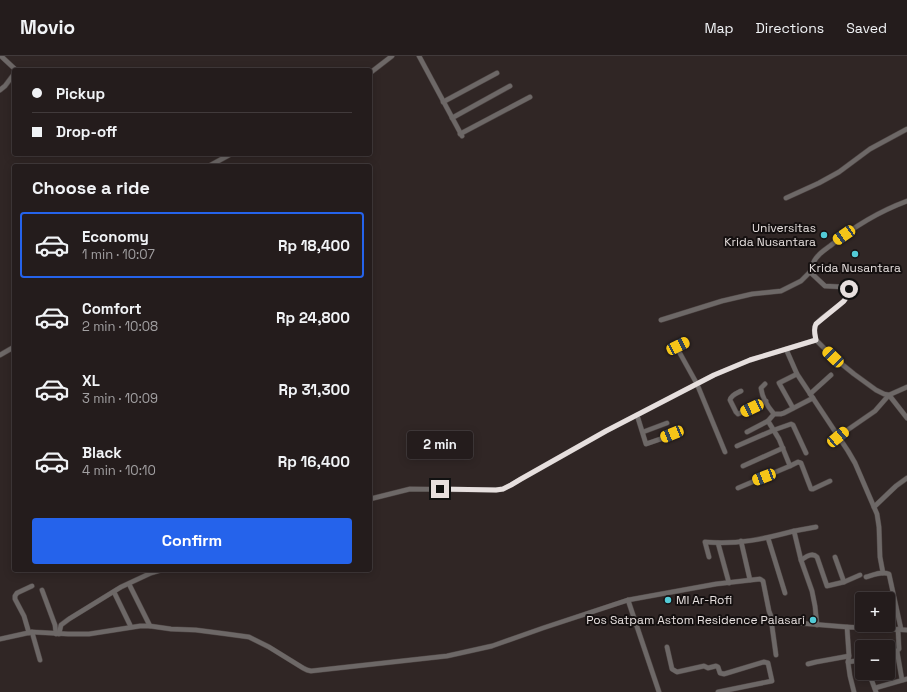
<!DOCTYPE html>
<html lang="en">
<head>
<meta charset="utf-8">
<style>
	body { margin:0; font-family:"Space Grotesk",sans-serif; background:#2c2525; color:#f1f3f6; height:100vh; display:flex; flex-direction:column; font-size:15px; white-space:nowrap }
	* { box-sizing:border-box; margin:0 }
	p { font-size:13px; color:#a3a1a3 }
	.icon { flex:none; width:22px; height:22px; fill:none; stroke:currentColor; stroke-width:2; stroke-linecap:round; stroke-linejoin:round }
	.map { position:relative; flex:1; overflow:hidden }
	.sheet { position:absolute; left:12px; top:108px; width:360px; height:408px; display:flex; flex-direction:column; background:#241c1c; border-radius:4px; box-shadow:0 2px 10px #0003,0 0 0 1px #413a3b }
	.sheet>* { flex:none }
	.guide { position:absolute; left:12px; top:12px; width:360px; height:88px; border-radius:4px; box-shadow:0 2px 10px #0003,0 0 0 1px #413a3b; display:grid; align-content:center; height:88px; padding:0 20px; background:#241c1c }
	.buttons { position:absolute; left:855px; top:536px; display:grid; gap:8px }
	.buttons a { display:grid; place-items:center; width:40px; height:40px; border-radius:4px; background:#241c1c; box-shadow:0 2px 10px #0003,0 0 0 1px #413a3b; font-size:20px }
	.end { position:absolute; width:18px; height:18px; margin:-9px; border:5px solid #e6dfde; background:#111; box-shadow:0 0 0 2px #111 }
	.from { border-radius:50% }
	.bubble { position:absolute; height:28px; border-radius:4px; background:#241c1c; box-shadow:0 2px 10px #0003,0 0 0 1px #413a3b; font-size:13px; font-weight:700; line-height:28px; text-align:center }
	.car { position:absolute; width:12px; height:24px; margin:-12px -6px; border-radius:5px; box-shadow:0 0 3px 1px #0007; background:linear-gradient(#f5c518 24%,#345 0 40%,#f5c518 0 76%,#345 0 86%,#f5c518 0) }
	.guide b { display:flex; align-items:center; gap:14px; height:38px; font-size:15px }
	.guide b+b { border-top:1px solid #413a3b }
	.guide i { width:10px; height:10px; background:#f1f3f6 }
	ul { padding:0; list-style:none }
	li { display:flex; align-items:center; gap:12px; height:66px; margin:0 8px 6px; padding:0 12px; border:2px solid transparent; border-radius:4px }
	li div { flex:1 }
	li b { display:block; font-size:15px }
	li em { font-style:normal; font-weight:700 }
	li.selected { border-color:#2563eb }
	li>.icon { width:36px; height:36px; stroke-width:1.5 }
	h2 { padding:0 20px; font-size:18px; line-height:48px }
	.button { display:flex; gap:8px; margin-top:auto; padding:8px 20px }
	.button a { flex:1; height:46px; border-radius:4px; background:#2563eb; color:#fff; font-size:16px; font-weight:700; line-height:46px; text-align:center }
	header { display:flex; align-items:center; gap:24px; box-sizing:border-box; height:56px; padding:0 20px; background:#241c1c; border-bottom:1px solid #413a3b }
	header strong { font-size:19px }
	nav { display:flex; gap:22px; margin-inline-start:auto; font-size:14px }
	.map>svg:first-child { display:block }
</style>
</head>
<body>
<header>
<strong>Movio</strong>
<nav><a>Map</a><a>Directions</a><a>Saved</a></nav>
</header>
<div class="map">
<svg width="907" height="636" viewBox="0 0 907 636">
	<rect width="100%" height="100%" fill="#302625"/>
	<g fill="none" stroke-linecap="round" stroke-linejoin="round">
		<defs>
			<g id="minor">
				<polyline points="419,0 462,80"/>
				<polyline points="2,1 16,14"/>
				<polyline points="370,17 392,0"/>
				<polyline points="0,34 5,30 14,18"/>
				<polyline points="443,46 497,17"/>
				<polyline points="452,62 510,30"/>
				<polyline points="460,78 530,41"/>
				<polyline points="209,110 231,98"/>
				<polyline points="786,142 819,127 839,116 870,93 907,73"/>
				<path d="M810,216C812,211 813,204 818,200C821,196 826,193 830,190C852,172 880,155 907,145"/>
				<path d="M661,264L722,245L752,238L781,235L801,225L810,216L825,230L844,231L848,232L850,235C845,250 826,256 816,268C813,273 815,279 816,284"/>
				<polyline points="687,286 677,290 677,292 697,328 725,396"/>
				<polyline points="786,293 797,318 848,395 855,407 877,458 879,471 880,501 883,517"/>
				<polyline points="0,299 14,291"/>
				<path d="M765,328L761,332C762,341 768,351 774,358H781L784,357L813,342"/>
				<path d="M741,335C737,337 731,339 730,344L736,356L738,358L766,345"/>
				<polyline points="810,338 831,319"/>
				<polyline points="793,352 779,327 797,318"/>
				<polyline points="774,358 768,365 779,383 790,410 798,406 801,407 811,433 813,433 830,425"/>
				<polyline points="637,359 646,388 672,379"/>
				<polyline points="643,376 667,367"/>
				<polyline points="747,376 768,365"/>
				<polyline points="839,381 846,375 875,355 889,339 907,331"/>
				<polyline points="737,390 774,374 791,368 793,369 806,397"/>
				<polyline points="743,410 783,392"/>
				<polyline points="738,432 790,410"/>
				<polyline points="370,443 410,433 496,434 503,433 511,429 521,423 606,375 714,319 750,304 816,284 833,301 854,318 876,334 884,338 889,339 907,362"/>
				<polyline points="874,451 896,430 907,422"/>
				<polyline points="794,475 816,471"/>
				<polyline points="768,482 785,537"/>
				<polyline points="741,485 750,524"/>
				<polyline points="718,487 729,527"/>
				<path d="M709,501L705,486C737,489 764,483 794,475L801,504L812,535L815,550L817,569"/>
				<polyline points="835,501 844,526"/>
				<path d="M801,504C806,501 812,496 817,501L827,530L844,526L860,519"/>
				<path d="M866,521C873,519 882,515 889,518L901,573"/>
				<polyline points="129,528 150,570"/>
				<polyline points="42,534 55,569 56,578"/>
				<polyline points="114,536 131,571"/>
				<polyline points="628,544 659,636"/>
				<polyline points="772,563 772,570 776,599"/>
				<polyline points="898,573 899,593 897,595 902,624"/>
				<polyline points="32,576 40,604"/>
				<polyline points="29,577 24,560 15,543 15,540 17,537 32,530"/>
				<polyline points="59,578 61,569 69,563 121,531 151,517 161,514"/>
				<polyline points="0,583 23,578 32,576 68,578 89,578 140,570 150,570 171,573 196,574 227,578 249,581 269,591 303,612 307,614 311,615 447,600 492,590 543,572 628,544 716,528 760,523 763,525 769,555 772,563 778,565 786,566 847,571"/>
				<polyline points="667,591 672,613 677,616 704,610 708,612 716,610 718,611 720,617 724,618 764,606 768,607 772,625 718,636"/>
				<polyline points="848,606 862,604"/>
				<polyline points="808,608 816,606 849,600"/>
				<polyline points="869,617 876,636"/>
				<polyline points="875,632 907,623"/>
				<polyline points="854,636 850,620 848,606 849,600 847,571 907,574"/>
			</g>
		</defs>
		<use href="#minor" stroke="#4d4443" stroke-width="5.5"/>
		<use href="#minor" stroke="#6d6867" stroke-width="4.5"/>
	</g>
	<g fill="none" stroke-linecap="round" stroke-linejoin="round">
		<path stroke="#e6dfde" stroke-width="5" d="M440,433L496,434L503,433L511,429L521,423L606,375L714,319L750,304L816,284C815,279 813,273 816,268L844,245L849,237V233"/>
	</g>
	<g fill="#52cbd7" stroke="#151010" stroke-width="1.5">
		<circle cx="824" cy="179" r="4"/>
		<circle cx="855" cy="198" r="4"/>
		<circle cx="668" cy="544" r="4"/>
		<circle cx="813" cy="564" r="4"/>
	</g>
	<g text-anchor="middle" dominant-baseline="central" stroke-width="4" stroke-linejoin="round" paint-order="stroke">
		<g font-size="12" fill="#e6dfde" stroke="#151010" text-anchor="end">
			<text x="816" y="172">Universitas<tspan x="816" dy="14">Krida Nusantara</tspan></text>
			<text x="855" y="212" text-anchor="middle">Krida Nusantara</text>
			<text x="676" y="544" text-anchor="start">MI Ar-Rofi</text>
			<text x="805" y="564">Pos Satpam Astom Residence Palasari</text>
		</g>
	</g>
</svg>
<div class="buttons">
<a>+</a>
<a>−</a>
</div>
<i class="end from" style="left:849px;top:233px"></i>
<i class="end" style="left:440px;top:433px"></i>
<div class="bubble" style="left:407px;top:375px;width:66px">2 min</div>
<i class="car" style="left:844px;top:179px;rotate:236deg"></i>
<i class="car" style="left:678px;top:290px;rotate:64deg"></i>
<i class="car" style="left:833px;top:301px;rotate:314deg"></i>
<i class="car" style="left:752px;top:352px;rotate:245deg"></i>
<i class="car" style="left:672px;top:378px;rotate:248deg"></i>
<i class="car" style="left:838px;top:381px;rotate:50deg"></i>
<i class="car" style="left:764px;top:421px;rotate:249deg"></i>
<div class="guide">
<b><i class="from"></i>Pickup</b>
<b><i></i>Drop-off</b>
</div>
<section class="sheet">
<h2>Choose a ride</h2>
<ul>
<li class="selected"><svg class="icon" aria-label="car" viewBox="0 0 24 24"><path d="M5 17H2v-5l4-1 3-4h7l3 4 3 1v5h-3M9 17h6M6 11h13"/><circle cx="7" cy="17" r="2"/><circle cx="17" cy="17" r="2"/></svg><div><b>Economy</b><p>1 min · 10:07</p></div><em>Rp 18,400</em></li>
<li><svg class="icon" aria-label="car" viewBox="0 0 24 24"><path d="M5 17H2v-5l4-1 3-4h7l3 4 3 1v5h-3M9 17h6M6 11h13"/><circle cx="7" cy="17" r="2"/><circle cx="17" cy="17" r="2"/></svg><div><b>Comfort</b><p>2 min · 10:08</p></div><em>Rp 24,800</em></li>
<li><svg class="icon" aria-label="car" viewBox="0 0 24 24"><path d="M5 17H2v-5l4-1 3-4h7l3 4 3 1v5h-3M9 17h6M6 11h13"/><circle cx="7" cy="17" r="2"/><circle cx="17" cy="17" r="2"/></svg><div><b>XL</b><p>3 min · 10:09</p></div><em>Rp 31,300</em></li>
<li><svg class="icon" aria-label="car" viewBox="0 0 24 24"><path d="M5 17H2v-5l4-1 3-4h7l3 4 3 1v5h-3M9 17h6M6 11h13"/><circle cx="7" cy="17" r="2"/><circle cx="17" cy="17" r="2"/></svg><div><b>Black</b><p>4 min · 10:10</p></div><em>Rp 16,400</em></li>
</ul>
<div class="button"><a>Confirm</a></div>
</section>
</div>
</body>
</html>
